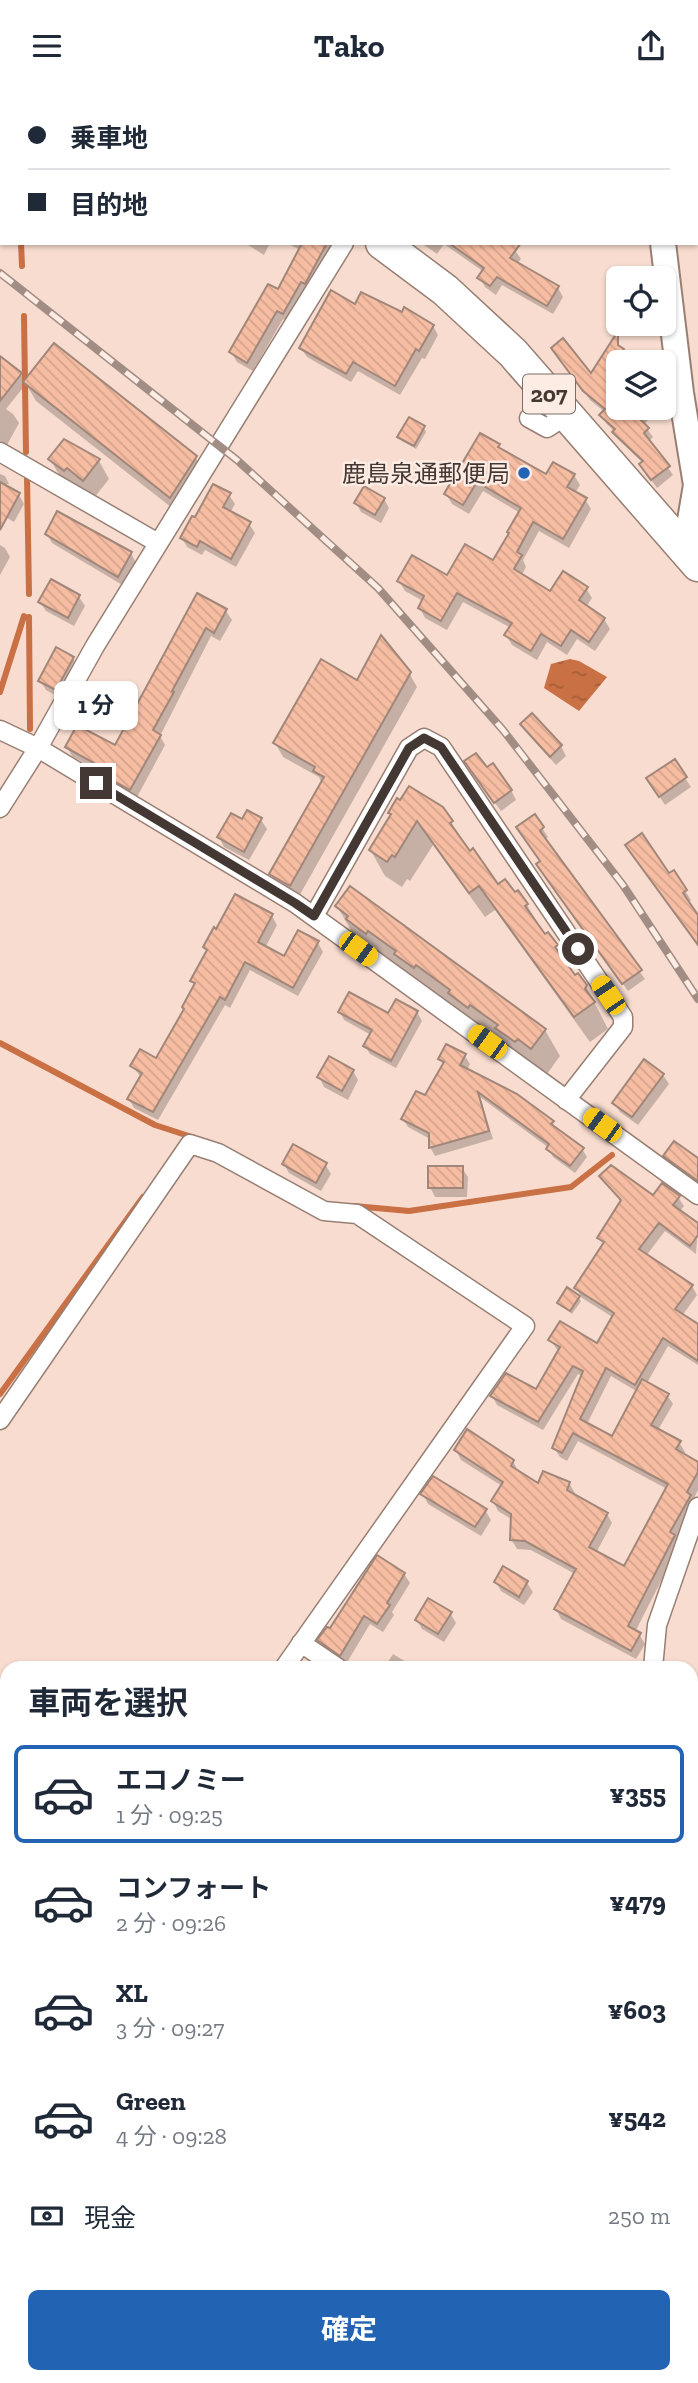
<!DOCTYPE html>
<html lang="ja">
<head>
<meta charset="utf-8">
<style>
	body { margin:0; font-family:"Zilla Slab","Noto Sans JP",serif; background:#f2f2f3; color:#1f2937; height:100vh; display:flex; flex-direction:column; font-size:26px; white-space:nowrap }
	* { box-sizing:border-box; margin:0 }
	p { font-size:23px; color:#747a83 }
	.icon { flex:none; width:38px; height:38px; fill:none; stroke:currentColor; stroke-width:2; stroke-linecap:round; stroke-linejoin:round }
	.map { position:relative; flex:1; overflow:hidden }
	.side { position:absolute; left:0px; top:1570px; width:698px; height:723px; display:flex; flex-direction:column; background:#fff; border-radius:21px 21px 0 0; box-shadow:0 2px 5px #0004 }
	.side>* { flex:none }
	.top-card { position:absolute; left:0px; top:0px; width:698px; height:154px; box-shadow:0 2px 5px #0004; display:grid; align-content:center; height:154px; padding:0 28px; background:#fff }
	.buttons { position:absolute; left:606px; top:175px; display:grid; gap:14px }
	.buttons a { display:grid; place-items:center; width:70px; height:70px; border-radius:10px; background:#fff; box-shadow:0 2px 5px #0004; font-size:35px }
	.end { position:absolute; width:32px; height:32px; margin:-16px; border:9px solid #433833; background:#fff; box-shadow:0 0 0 4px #fff }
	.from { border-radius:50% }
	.bubble { position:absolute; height:49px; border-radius:10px; background:#fff; box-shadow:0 2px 5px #0004; font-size:23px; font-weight:700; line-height:49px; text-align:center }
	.car { position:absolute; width:21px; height:42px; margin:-21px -10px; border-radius:9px; box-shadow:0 0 5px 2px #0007; background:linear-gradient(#f5c518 24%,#345 0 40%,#f5c518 0 76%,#345 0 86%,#f5c518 0) }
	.top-card b { display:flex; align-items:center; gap:24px; height:66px; font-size:26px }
	.top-card b+b { border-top:2px solid #e0e1e3 }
	.top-card i { width:18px; height:18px; background:#1f2937 }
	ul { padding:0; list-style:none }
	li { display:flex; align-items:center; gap:21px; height:98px; margin:0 14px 10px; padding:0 14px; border:4px solid transparent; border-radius:10px }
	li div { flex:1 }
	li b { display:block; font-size:26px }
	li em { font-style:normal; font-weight:700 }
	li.selected { border-color:#2263b4 }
	li>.icon { width:63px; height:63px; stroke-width:1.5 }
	h2 { padding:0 28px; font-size:32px; line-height:84px }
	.pay { display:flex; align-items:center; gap:18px; height:77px; padding:0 28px; font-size:26px }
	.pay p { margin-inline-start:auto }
	.primary-button { display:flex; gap:14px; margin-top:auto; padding:14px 28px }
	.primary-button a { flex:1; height:80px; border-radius:10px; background:#2263b4; color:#fff; font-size:28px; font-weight:700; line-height:80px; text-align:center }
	header { display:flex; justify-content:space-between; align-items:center; height:91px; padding:0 28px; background:#fff; font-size:32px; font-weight:700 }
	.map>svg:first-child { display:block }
</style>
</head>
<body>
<header><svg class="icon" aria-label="menu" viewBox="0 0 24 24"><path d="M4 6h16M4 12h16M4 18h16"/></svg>Tako<svg class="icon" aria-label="share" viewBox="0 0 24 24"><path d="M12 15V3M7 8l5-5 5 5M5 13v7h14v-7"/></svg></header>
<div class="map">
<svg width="698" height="2292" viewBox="0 0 698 2292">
	<defs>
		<pattern id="wetland-marsh" width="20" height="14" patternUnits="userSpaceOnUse" patternTransform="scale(1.75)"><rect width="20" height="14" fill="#eca584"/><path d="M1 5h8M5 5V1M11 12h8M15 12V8" fill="none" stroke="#c1876d"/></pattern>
		<pattern id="water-ripples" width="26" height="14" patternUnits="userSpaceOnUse" patternTransform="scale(1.75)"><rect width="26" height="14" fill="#c97044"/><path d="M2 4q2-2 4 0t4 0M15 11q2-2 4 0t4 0" fill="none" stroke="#a55d39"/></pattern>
		<pattern id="building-back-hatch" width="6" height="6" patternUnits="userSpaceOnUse" patternTransform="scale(1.75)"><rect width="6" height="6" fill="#f7bda2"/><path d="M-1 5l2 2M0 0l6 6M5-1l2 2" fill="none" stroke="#d5a38c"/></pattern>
	</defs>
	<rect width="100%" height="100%" fill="#f8dccf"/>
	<polygon fill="url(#wetland-marsh)" points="698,2251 698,2292 679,2292 683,2286 691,2286 691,2268"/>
	<g fill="url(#water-ripples)">
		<polygon points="570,568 579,570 607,586 579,620 544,597 551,573"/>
		<polygon points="698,1597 698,1757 694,1722 695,1612"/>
	</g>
	<g fill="#0003" fill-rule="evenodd">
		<polygon points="28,0 55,0 55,2 29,2"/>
		<polygon points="231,0 317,0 320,2 230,2"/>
		<polygon points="350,0 403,0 349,2"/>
		<polygon points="564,0 611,0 611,2 565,2"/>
		<polygon points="693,0 698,0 698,79 696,2"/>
		<polygon points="245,152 270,152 264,164"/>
		<polygon points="287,152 330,152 333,158 289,231 283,228 253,280 237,271 231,261 278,201 300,159"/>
		<polygon points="421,152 506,152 515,159 521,168 517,173 558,197 563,206 553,223 502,194 496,204 485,196 480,187 484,181 444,153 437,163"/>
		<polygon points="356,215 433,235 438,244 425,268 422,267 400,304 358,280 351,291 307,266 301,257"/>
		<polygon points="623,260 628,271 618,271 618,317 657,317 644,334 653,346 649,350 673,384 657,397 646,382 643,372 619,349 615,341 606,332 601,324 605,321 590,309 558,265 591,285"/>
		<polygon points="0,268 21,284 25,291 195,366 206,384 181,424 36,310 26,293 6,318 13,323 19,332 7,354 0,350"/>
		<polygon points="424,337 426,341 416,358 402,350 399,346"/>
		<polygon points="481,344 499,355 502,360 547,385 574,384 580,394 575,402 585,408 591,418 569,457 539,440 523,469 526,476 522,484 551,502 586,497 592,507 586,516 604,528 610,538 595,560 577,548 567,564 547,551 537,569 512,554 506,544 511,537 463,511 447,539 425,527 420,517 423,510 405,500 399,490 448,486 494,471 520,422 483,400 469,423 452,413 446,403"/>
		<polygon points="64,351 99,370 109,388 94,407 78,394 75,398 61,387 50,368"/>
		<polygon points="0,383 5,385 9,393 0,393"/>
		<polygon points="0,393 19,404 24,413 14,431 0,423"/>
		<polygon points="229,404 235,413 230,422 249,433 255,442 236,476 205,459 202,464 187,456 182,447 196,429"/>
		<polygon points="384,408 389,417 381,432 361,421 356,412"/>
		<polygon points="47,443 131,462 136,472 124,495 52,452"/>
		<polygon points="0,454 5,457 10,466 0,484"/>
		<polygon points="198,504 226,520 232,529 220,550 211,545 160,645 165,654 136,708 117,696 111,687 72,665 67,656 116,656"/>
		<polygon points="79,506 85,515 74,535 46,520 40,511"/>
		<polygon points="73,567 78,577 62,608 46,599 40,589"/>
		<polygon points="409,582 417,596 298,807 279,796 271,783 322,693 319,686 283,666 275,652"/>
		<polygon points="532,624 561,655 566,665 556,674 528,643 522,634"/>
		<polygon points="674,671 691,696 665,714 654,697"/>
		<polygon points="486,679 511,699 516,709 501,720 472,680"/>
		<polygon points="248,721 261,729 267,738 249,769 224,756 219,746 243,730"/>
		<polygon points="390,722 451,731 466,756 498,795 527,814 545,845 547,843 571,881 586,895 608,938 590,951 495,819 485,826 433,754 410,790 407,788 402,796 385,785 371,760 392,725"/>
		<polygon points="534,725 548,746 544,749 645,888 628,900 543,782"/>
		<polygon points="633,764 669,784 673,781 691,809 687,812 698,827 698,853"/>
		<polygon points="337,815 545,939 560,965 547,983 533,973 531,976 512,962 508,955 485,938 483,941 465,927 461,920 431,899 429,902 411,888 406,881 384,864 382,867 363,854 359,846 352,841"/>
		<polygon points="272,825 277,834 265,857 285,868 318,852 323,861 298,905 250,879 230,917 225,914 158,1029 134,1017 129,1008 141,986 132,975 157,969 185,919 195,895 192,890 208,861 205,856"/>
		<polygon points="340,921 389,925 417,921 422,930 396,977 370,963 365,955 371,944 344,929"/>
		<polygon points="465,965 470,973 467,979 552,1031 557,1039 582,1058 587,1066 575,1082 553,1066 549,1057 480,1006 493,1048 435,1065 430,1056 430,1048 408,1036 403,1028 426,1007 443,974 440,968"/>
		<polygon points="353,980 358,989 348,1009 324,996 319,986"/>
		<polygon points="663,984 669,993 638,1034 620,1021 614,1012"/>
		<polygon points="665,1065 698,1069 698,1093 670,1073"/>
		<polygon points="284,1073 325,1073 331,1083 321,1100 289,1082"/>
		<polygon points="462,1077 468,1086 467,1106 435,1106 430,1096"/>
		<path d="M601,1086L653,1107L678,1106L684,1115L679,1121L698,1135L696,1163L665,1140L646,1165L692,1195L697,1204L682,1225L698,1235V1274L668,1255L647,1292L667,1304L673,1313L658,1339L679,1351L685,1361L683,1364L698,1373V1399L693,1409L696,1414L676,1449L679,1455L635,1541L639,1543L645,1553L636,1568L561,1528L556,1518L575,1483L531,1459L517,1458L511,1448L513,1429L498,1420L493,1410L502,1395L461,1369L456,1359L513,1370L518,1380L539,1394L569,1392L575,1402L573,1405L607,1423L612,1432L596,1462L625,1478L667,1398L578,1350L567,1370L560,1366L554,1357L583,1285L578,1283L543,1339L497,1314L492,1305L536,1300L559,1261L550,1249L597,1254L614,1227L582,1207L576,1197L604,1155L599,1147L622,1112ZM611,1285L638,1301L613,1347L587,1333Z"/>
		<polygon points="578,1206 581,1210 572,1223 559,1212"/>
		<polygon points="423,1403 485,1419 491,1429 481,1445 428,1413"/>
		<polygon points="504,1478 527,1492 533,1501 524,1514 501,1500 496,1491"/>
		<polygon points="404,1483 410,1492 392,1521 394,1524 383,1541 370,1533 346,1573 325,1559 319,1549"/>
		<polygon points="450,1522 456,1532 444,1551 422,1538 417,1529"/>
		<polygon points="393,1563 411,1574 413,1577 384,1577"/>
		<polygon points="7,2123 7,2146 0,2136"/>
		<polygon points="0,2227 7,2232 6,2259 0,2255"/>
		<polygon points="39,2286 74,2286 76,2289 75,2292 41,2292"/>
		<polygon points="309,2286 368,2286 371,2290 318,2292"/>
		<polygon points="593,2286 641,2286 638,2292 597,2292"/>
	</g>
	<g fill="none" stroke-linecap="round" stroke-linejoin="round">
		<g stroke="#c97044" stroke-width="6">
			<polyline points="10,0 10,2"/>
			<polyline points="21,152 22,175"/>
			<polyline points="24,225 26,361"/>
			<polyline points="27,385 29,503"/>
			<polyline points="29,526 30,638"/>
			<polyline points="0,601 24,525"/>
			<polyline points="0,952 155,1034 195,1047"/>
			<polyline points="354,1115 409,1120 571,1096 612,1064"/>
			<polyline points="0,1303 143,1106"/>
		</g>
	</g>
	<g fill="url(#building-back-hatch)" stroke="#a1867a" stroke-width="2">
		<polygon points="302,152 327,152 305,193 301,191 283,223 277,220 247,272 229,261 268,193 278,198"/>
		<polygon points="449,152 521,152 510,167 559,195 547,215 497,186 490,195 477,187 484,177"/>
		<polygon points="331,199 355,213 361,201 402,221 404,216 434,234 419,260 416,258 395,295 353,271 346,283 299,257"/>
		<polygon points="618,240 618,254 624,258 618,269 618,317 647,317 639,327 649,337 644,342 670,375 651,389 639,373 643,370 612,341 615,338 599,324 605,318 583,300 551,257 563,247 591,282"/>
		<polygon points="54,252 197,365 170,407 23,291"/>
		<polygon points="0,265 22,282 0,310"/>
		<polygon points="409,326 425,335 414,355 397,346"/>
		<polygon points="480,342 500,353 498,356 546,383 553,371 575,383 567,396 587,407 563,448 533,431 517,461 522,464 514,478 550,500 563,480 588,496 579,509 605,527 589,551 571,539 561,555 541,543 531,560 504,544 512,532 457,502 441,530 418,517 424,505 397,490 412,464 447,484 465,453 493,469 509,442 507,441 521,417 477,391 463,414 444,403"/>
		<polygon points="64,348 100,368 83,390 67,377 64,380 48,368"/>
		<polygon points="0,391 20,402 0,439"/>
		<polygon points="213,393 231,402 223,416 251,431 231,468 200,450 197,456 180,447 192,425 195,426"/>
		<polygon points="364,395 385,407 375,424 354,412"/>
		<polygon points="57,420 132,461 118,486 45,443"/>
		<polygon points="51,488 80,504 68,527 38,511"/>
		<polygon points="197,502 227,518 214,542 206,537 172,600 174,601 153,639 161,644 130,699 109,687 112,682 65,656 77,634 115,654"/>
		<polygon points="381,544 411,581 290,795 269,783 324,686 313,680 315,676 273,652 321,568 357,589"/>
		<polygon points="56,556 74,566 56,599 38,590"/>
		<polygon points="532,622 562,654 550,666 520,633"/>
		<polygon points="476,662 487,676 493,672 512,699 494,712 464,670"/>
		<polygon points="675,668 687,686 659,706 646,687"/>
		<polygon points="409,695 443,716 453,730 450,732 470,760 473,757 498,793 505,788 515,801 518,799 528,813 525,815 545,843 548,841 558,854 555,856 575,884 578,882 587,894 585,898 595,911 574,926 479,795 469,802 417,730 395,766 392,764 387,771 369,759 391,723 388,722 397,707 400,709"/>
		<polygon points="247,719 262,727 244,761 217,746 231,722 242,728"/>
		<polygon points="535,723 544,736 540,740 642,879 622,893 536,773 540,770 516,736"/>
		<polygon points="642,742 669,782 674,779 687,799 683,802 698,824 698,854 625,754"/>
		<polygon points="350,795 546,938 531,958 518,948 515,951 508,946 495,937 498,934 470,914 468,917 448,902 450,899 416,874 414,877 394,863 396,860 368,840 366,843 346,828 348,825 335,815"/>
		<polygon points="235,803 273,823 258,851 284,865 298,839 319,850 293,897 245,871 225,909 220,906 153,1021 127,1008 142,982 130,975 140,958 156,967 184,918 182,916 195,892 190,890 207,859 203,856 214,836 216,838"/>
		<polygon points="349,901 388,922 396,908 418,920 391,970 363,955 372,939 338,921"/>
		<polygon points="446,953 466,963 460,974 517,1003 554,1030 551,1033 584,1057 570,1075 546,1058 549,1053 478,1001 489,1040 429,1057 429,1042 401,1028 416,1000 425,1004 444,971 438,968"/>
		<polygon points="329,965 354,979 342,1000 317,986"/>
		<polygon points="644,968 664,983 632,1026 612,1012"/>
		<polygon points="674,1050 698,1067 698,1090 663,1065"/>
		<polygon points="293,1053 327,1072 316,1092 282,1073"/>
		<polygon points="611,1074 653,1104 662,1092 680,1105 673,1114 698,1132 698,1144 690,1155 659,1132 639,1158 693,1194 675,1218 698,1233 698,1270 663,1247 635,1294 606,1277 580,1328 612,1345 642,1288 669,1303 651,1334 681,1350 676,1358 698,1371 698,1381 687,1401 691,1404 670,1441 675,1444 628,1535 641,1542 631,1560 554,1518 576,1478 525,1450 510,1449 511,1423 491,1410 503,1391 454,1359 467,1338 514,1369 511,1375 538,1392 543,1380 570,1391 567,1399 608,1422 589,1456 624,1475 668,1393 573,1342 562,1362 552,1357 583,1280 573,1275 538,1331 490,1305 506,1282 536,1298 560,1256 548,1249 560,1230 597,1252 614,1222 574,1197 604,1151 597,1147 621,1109 599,1085"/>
		<rect x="428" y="1075" width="35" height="22"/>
		<polygon points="567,1196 580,1205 570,1220 557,1212"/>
		<polygon points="433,1385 487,1418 475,1436 420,1403"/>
		<polygon points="377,1464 405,1482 387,1512 390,1514 377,1533 364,1525 340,1565 317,1549 327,1536 330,1537"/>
		<polygon points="503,1475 528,1490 519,1506 494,1491"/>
		<polygon points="428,1507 452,1521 438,1543 415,1529"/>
	</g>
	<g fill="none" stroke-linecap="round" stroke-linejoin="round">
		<defs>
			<g id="street">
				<polyline points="415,2 416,0"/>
				<polyline points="529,327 547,337 567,324"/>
				<polyline points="0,361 158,452"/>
				<polyline points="0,639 38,657 295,812 698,1104"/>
				<polyline points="0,717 38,657 95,555 344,152"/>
				<polyline points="314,825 409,657 424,647 441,656 623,926 623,936 566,1009"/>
				<polyline points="0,1329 190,1053 218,1062 324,1120 357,1123 525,1235 284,1577"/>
				<polyline points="301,1552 338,1577"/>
				<polyline points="653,1577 657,1534 698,1416"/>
				<polyline points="0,1782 7,1787"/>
				<polyline points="691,1936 696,1961 698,2010"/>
				<polyline points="0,1979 7,1969"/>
				<polyline points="691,2076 695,2067 698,2033"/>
				<polyline points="0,2192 7,2196"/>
				<polyline points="146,2286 156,2292"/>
				<polyline points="267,2292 272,2286"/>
				<polyline points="550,2292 555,2286"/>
			</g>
			<g id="secondary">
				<polyline points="644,0 644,2"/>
				<polyline points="663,152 681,302 696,394 685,459"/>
			</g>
			<g id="highway">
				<polyline points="188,0 190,2"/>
				<polyline points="382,152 445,199 513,262 698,474"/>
			</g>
		</defs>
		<use href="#street" stroke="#987f73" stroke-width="21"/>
		<use href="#secondary" stroke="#987f73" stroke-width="28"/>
		<use href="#highway" stroke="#987f73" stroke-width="35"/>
		<use href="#street" stroke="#fff" stroke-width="18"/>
		<use href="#secondary" stroke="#fff" stroke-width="24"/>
		<use href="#highway" stroke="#fff" stroke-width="32"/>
		<defs>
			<polyline id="rail" points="0,182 237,369 378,497 503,639 623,794 698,908"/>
		</defs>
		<use href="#rail" stroke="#a18d84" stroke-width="8"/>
		<use href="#rail" stroke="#fdece4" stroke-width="5" stroke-dasharray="16" stroke-linecap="butt"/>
	</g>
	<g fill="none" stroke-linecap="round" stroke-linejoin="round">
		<polyline stroke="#433833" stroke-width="9" points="96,692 295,812 314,825 409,657 424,647 441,656 578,858"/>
	</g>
	<circle fill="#2263b4" stroke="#fdece4" stroke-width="2.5" cx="524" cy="382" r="7"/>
	<g text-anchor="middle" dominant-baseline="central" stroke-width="5" stroke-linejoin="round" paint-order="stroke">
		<rect fill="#fdece4" stroke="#7b6e68" stroke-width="2" x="523" y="283.5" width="52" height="39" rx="5"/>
		<g font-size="23" font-weight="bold" fill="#433833">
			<text x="549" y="303">207</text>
		</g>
		<g font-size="24" fill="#433833" stroke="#fdece4" text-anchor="end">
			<text x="510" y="382">鹿島泉通郵便局</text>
		</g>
	</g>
</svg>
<div class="buttons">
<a><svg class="icon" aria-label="locate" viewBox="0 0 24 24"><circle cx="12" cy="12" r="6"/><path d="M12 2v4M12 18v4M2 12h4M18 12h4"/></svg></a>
<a><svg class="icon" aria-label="layers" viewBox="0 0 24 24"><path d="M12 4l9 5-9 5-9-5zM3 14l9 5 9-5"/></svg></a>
</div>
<i class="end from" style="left:578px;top:858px"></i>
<i class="end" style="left:96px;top:692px"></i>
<div class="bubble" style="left:54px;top:590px;width:84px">1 分</div>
<i class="car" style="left:358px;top:858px;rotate:126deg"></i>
<i class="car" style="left:608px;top:904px;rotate:326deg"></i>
<i class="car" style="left:487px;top:951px;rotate:306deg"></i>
<i class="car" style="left:602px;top:1034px;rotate:306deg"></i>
<div class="top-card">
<b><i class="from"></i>乗車地</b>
<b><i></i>目的地</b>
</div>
<section class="side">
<h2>車両を選択</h2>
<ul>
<li class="selected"><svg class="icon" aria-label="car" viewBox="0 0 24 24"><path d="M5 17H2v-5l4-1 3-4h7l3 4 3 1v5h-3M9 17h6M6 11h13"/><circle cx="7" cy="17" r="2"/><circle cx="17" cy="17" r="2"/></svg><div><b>エコノミー</b><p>1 分 · 09:25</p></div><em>¥355</em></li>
<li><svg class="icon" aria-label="car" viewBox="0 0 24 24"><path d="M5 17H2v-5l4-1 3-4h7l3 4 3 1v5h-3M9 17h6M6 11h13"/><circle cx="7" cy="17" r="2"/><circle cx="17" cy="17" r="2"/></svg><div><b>コンフォート</b><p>2 分 · 09:26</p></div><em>¥479</em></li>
<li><svg class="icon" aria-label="car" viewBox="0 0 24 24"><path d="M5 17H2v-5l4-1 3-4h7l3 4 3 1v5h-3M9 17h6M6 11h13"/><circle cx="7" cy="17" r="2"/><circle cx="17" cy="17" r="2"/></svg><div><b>XL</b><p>3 分 · 09:27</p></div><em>¥603</em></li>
<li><svg class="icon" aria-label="car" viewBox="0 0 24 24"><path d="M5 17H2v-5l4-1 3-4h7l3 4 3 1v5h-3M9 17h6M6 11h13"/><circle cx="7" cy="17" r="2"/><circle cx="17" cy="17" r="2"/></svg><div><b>Green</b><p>4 分 · 09:28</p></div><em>¥542</em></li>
</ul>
<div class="pay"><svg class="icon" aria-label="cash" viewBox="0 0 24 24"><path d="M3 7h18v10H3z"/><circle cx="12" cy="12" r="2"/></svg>現金<p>250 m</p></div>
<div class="primary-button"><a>確定</a></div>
</section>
</div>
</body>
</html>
